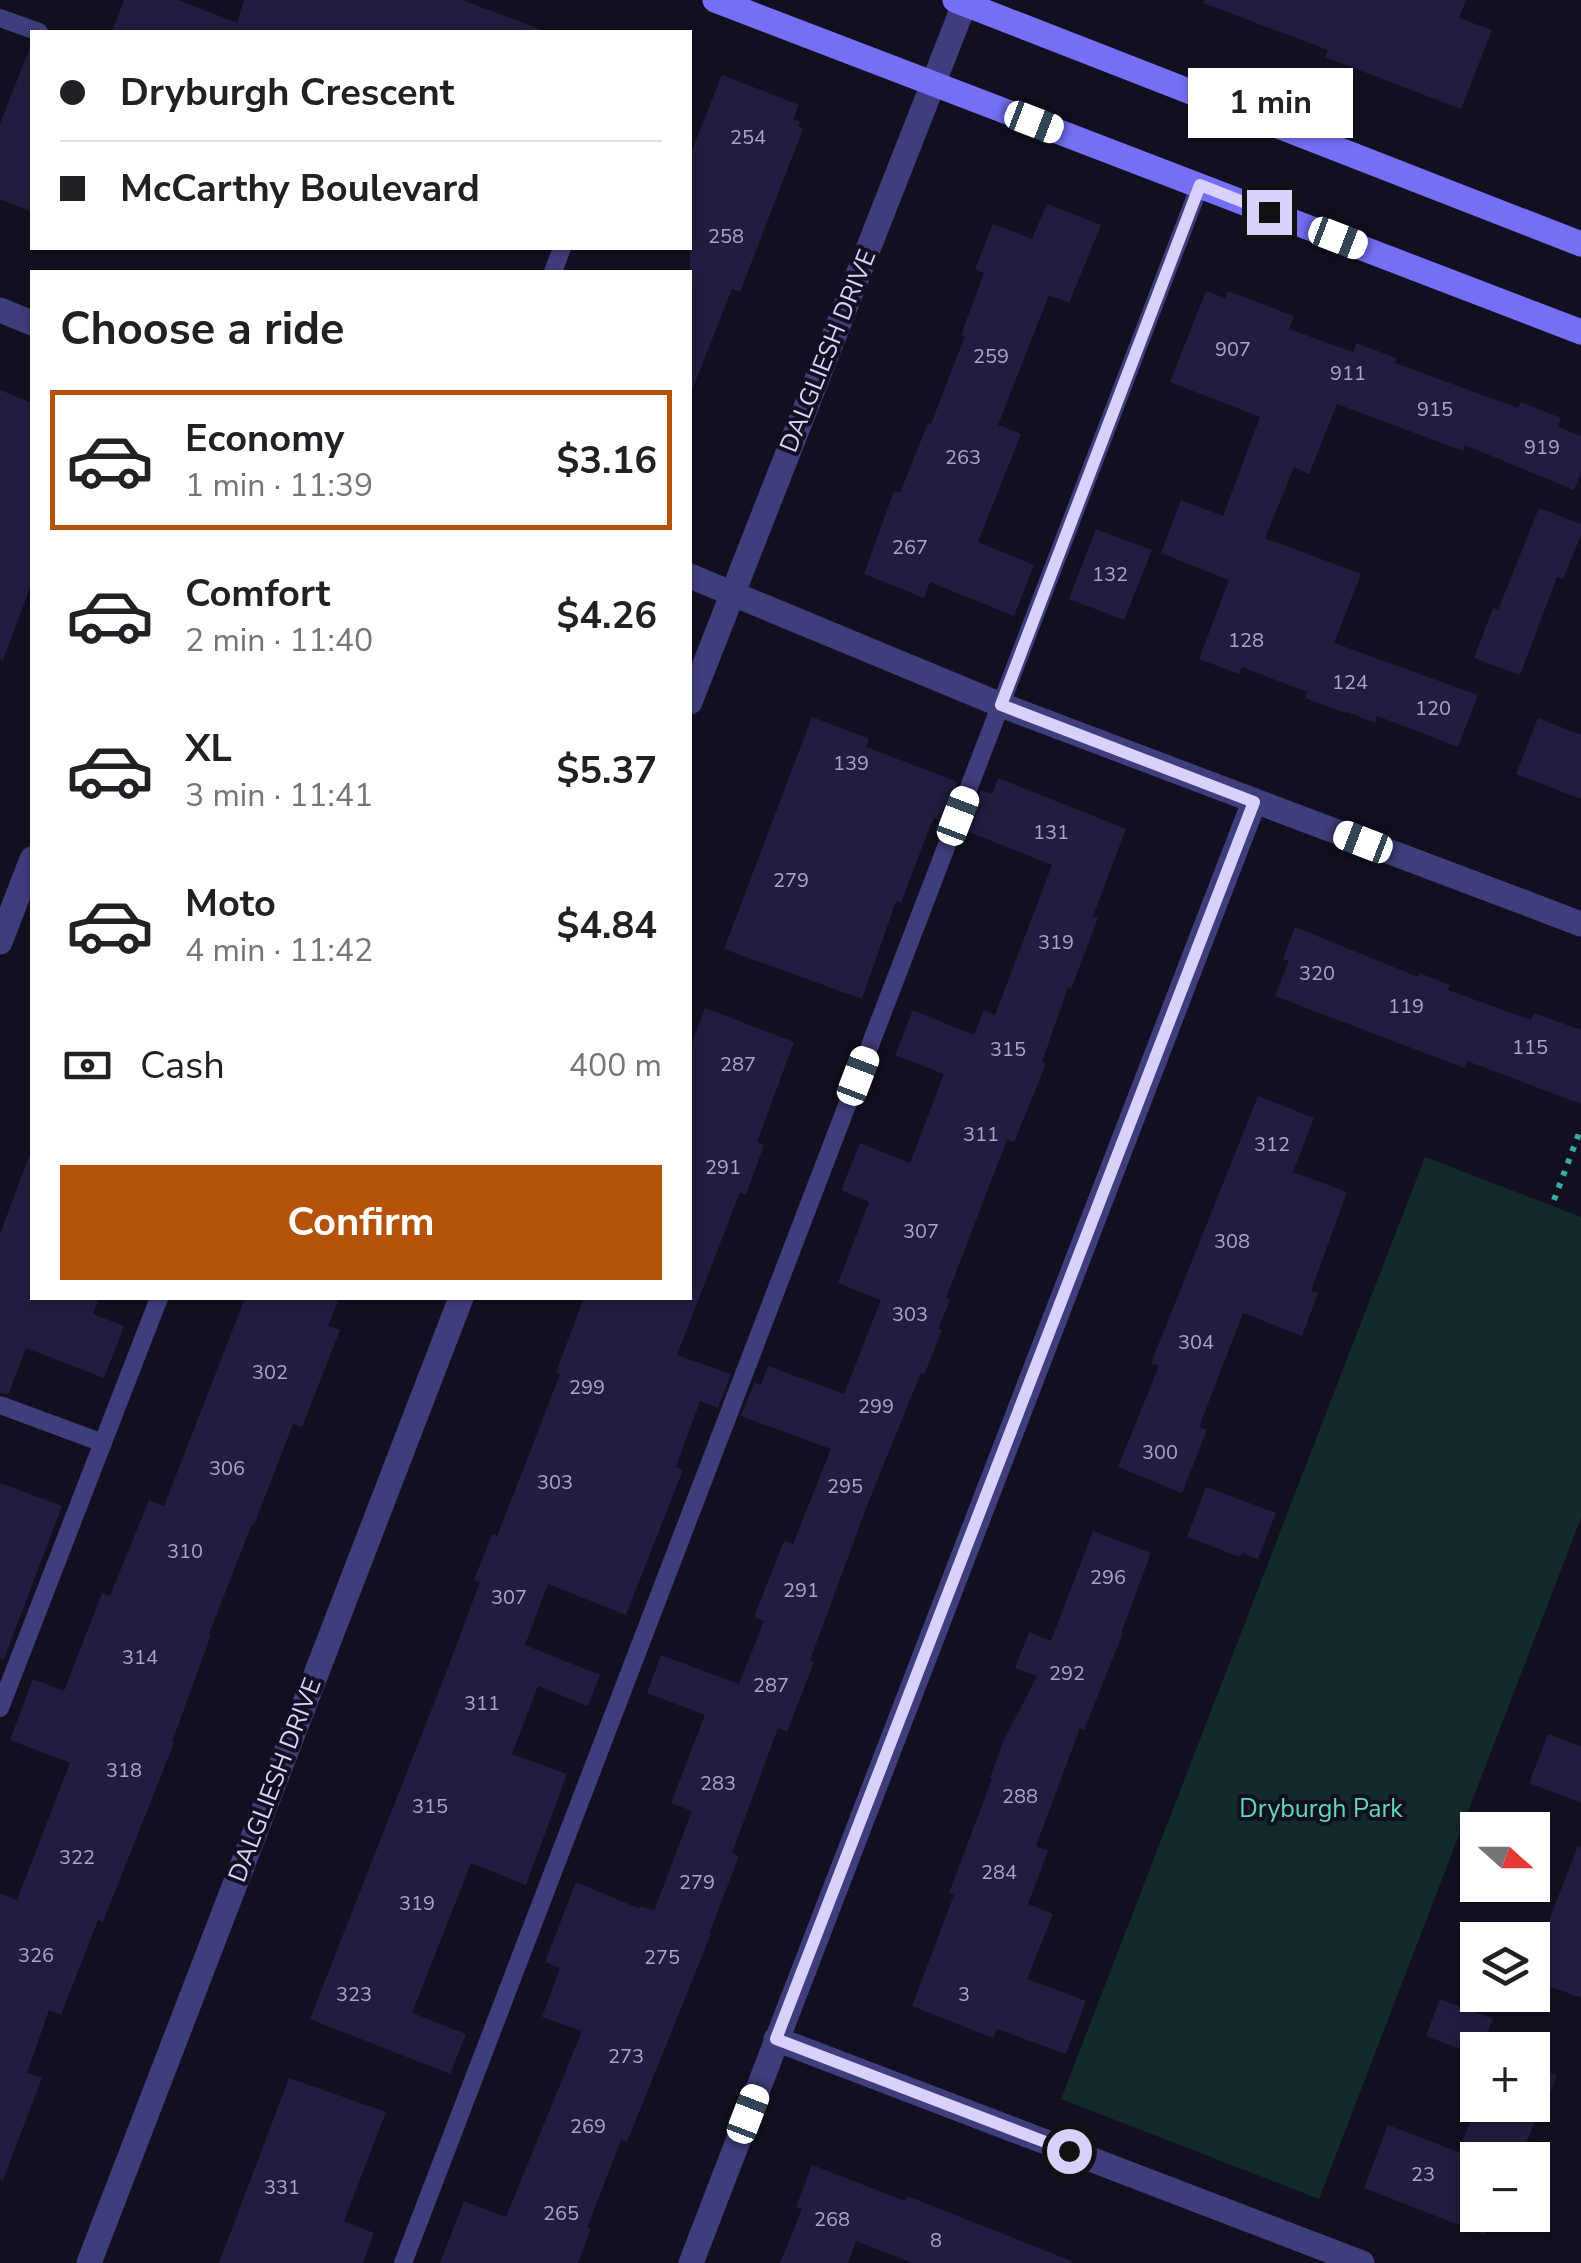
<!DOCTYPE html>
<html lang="en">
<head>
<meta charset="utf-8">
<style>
	body { margin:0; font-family:"Nunito Sans",sans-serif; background:#f6f6f6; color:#202124; height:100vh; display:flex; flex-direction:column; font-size:38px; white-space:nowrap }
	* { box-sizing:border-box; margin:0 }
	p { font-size:32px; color:#757577 }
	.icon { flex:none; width:55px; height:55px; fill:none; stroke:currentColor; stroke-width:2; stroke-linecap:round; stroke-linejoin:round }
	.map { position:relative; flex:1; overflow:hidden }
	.side { position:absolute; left:30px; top:270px; width:662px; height:1030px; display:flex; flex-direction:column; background:#fff; border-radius:0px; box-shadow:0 2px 8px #0004 }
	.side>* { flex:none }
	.guide { position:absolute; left:30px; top:30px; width:662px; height:220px; border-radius:0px; box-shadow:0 2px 8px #0004; display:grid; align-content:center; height:220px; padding:0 30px; background:#fff }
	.needle { width:65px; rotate:111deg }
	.buttons { position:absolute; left:1460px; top:1812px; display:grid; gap:20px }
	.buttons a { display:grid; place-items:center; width:90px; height:90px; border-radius:0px; background:#fff; box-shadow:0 2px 8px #0004; font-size:50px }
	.end { position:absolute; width:45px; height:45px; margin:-22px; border:12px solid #d7d1fc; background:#111; box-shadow:0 0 0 5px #111 }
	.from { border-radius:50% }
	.bubble { position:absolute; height:70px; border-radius:0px; background:#fff; box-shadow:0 2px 8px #0004; font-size:32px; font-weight:700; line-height:70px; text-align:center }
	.car { position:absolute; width:30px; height:60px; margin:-30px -15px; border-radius:12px; box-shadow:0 0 8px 2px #0007; background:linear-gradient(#fff 24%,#345 0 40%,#fff 0 76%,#345 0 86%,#fff 0) }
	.guide b { display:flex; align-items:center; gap:35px; height:95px; font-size:38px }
	.guide b+b { border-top:2px solid #e0e0e0 }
	.guide i { width:25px; height:25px; background:#202124 }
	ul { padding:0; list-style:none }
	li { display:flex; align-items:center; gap:30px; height:140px; margin:0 20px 15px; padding:0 10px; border:5px solid transparent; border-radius:0px }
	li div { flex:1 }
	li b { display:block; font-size:38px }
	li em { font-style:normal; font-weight:700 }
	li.active { border-color:#b45309 }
	li>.icon { width:90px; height:90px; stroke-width:1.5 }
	h2 { padding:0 30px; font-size:45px; line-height:120px }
	.pay { display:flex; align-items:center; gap:25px; height:110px; padding:0 30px; font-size:38px }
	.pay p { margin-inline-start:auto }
	.cta { display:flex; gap:20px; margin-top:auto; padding:20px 30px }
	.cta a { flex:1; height:115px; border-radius:0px; background:#b45309; color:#fff; font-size:40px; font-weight:700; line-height:115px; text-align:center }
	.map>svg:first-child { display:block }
</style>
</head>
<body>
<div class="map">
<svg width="1581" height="2263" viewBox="0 0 1581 2263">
	<rect width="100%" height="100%" fill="#120f20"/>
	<polygon fill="#122a29" points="1425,1157 1581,1217 1581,1518 1319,2199 1061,2099"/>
	<g fill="#241c40">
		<polygon points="124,0 179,0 237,23 244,0 462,0 539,29 539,32 112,32"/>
		<polygon points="1204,0 1466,0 1459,18 1492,30 1461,109 1325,57 1328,50 1203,3"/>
		<polygon points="30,47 32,48 32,212 0,199 0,124"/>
		<polygon points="722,75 799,105 793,119 800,122 798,126 803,129 740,292 732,289 692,390 690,390 690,155"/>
		<polygon points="1047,204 1101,225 1069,303 1049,295 998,425 1021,434 978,542 1034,565 1014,616 930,582 924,598 864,574 894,491 900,493 928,423 931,424 965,336 961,335 984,273 975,269 993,224 1032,239"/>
		<polygon points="1206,291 1225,298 1228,291 1294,316 1289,329 1353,352 1356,343 1396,358 1395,363 1518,408 1521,402 1561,418 1558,427 1581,436 1581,472 1574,490 1465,445 1463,451 1337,404 1309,474 1294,467 1265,538 1361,574 1334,643 1478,695 1458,747 1377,716 1375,723 1345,711 1345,713 1305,698 1307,692 1242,667 1239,674 1199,659 1229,580 1161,553 1181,500 1223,516 1260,417 1170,382"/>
		<polygon points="0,390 32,403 32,582 3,660 0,659"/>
		<polygon points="1539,508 1581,524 1581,535 1563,579 1557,577 1520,675 1474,658 1493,608 1498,610"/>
		<polygon points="1096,529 1152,550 1124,620 1069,599"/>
		<polygon points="812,717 869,739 866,747 958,782 942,822 934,818 927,834 901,903 896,901 862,999 724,949"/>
		<polygon points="1538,718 1581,735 1581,799 1516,774"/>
		<polygon points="998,778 1126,829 1093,916 1098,918 1071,989 1068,987 1042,1062 1046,1064 1014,1142 1007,1140 946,1298 950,1300 938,1329 942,1330 924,1375 921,1373 870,1498 810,1660 814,1662 787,1732 778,1728 732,1853 739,1856 709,1934 711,1934 627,2142 621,2140 587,2228 591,2229 578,2263 440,2263 464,2201 506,2217 582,2031 542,2017 560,1968 545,1962 576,1882 640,1909 641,1906 654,1911 692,1811 671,1803 705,1715 647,1693 661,1655 739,1684 764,1621 754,1617 784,1541 793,1544 831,1449 741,1416 754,1383 761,1385 768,1366 844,1394 881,1300 838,1283 869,1202 841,1190 860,1143 910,1163 944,1074 895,1055 913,1010 974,1035 984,1010 995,1015 1052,865 966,831 981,790 992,794"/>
		<polygon points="1295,927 1418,977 1420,973 1450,985 1448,990 1531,1020 1534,1013 1581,1030 1581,1104 1467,1061 1464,1068 1275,996 1289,961 1283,959"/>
		<polygon points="705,1008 794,1042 757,1142 764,1145 746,1195 740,1192 677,1355 731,1374 718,1408 700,1401 676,1467 683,1470 626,1615 548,1584 525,1645 600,1675 588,1706 538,1686 512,1754 567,1774 526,1885 471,1863 412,2013 466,2034 450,2074 310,2019 449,1665 480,1582 474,1580 492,1534 497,1536 525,1465 560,1374 556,1372 584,1298 690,1298 690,1048"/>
		<polygon points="1258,1096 1314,1118 1293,1172 1347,1192 1311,1291 1318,1293 1302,1336 1243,1313 1199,1427 1207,1430 1182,1493 1118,1467 1159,1366 1151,1363"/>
		<polygon points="29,1156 32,1157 32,1298 99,1298 93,1314 124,1326 104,1378 26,1348 8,1395 0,1393 0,1234"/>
		<polygon points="245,1298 339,1298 328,1326 340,1330 302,1427 293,1424 254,1525 252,1524 209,1634 211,1635 172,1742 174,1743 103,1922 98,1920 61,2015 49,2010 27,2073 42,2078 3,2180 0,2179 0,1893 17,1900 70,1763 10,1740 33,1679 64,1691 102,1593 110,1596 149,1500 164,1506"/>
		<polygon points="0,1483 62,1506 4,1659 0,1658"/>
		<polygon points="1206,1487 1276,1513 1258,1559 1242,1553 1240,1557 1187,1537"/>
		<polygon points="1093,1531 1151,1553 1121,1633 1123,1633 1084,1730 1080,1728 1036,1846 1048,1851 1028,1904 1053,1914 1027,1979 1086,2001 1066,2054 997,2029 993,2038 912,2006 954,1895 949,1893 992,1779 990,1778 1003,1742 1037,1676 1015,1668 1029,1632 1051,1641"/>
		<polygon points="1548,1734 1581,1747 1581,1803 1529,1783"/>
		<polygon points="1578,1846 1581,1847 1581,1998 1532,1980 1532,1964"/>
		<polygon points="1440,1999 1493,2019 1480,2050 1478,2050 1478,2056 1426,2036"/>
		<polygon points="1532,2066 1557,2075 1541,2116 1538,2114 1519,2160 1478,2160 1478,2215 1492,2215 1485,2235 1364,2188 1388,2125 1458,2152 1478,2103 1478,2105 1532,2105"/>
		<polygon points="289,2078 386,2112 344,2221 374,2233 363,2263 219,2263"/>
		<polygon points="812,2165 905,2201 907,2196 1072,2261 1071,2263 913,2263 856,2241 848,2263 780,2263 802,2209 796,2207"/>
	</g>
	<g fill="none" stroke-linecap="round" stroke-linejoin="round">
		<polyline stroke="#36aba6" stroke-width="6" stroke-dasharray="5 8" stroke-linecap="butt" points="1554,1200 1581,1128"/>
		<g stroke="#403d7c" stroke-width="18">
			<polyline points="0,18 39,32"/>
			<polyline points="553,272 562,248"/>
			<polyline points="0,1405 103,1443"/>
			<polyline points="0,1708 159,1298"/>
			<polyline points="403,2263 1200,185"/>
		</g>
		<g stroke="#403d7c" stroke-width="25">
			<polyline points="0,310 32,323"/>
			<polyline points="690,576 1001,705 1581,924"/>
			<polyline points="0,942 32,859"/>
			<polyline points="776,2039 1362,2263"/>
			<polyline points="691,2263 1254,802"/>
		</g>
		<g stroke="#403d7c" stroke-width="25">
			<polyline points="690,702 966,0"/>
			<polyline points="89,2263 461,1298"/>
		</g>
		<g stroke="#746ff5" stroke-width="25">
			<polyline points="715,0 1581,332"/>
			<polyline points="955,0 1581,244"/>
		</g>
	</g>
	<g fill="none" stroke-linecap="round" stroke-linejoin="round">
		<polyline stroke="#d7d1fc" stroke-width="12" points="1069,2151 776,2039 1254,802 1001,705 1200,185 1269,212"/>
	</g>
	<g text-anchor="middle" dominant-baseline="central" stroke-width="8" stroke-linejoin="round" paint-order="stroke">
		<g font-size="20" fill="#aaa4cd">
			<text x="748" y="137">254</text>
			<text x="726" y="236">258</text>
			<text x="1233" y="349">907</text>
			<text x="991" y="356">259</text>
			<text x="1348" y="373">911</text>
			<text x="1435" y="409">915</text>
			<text x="1542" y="447">919</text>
			<text x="963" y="457">263</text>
			<text x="910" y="547">267</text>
			<text x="1110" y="574">132</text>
			<text x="1246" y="640">128</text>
			<text x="1350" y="682">124</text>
			<text x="1433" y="708">120</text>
			<text x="851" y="763">139</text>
			<text x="1051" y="832">131</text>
			<text x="791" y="880">279</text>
			<text x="1056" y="942">319</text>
			<text x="1317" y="973">320</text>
			<text x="1406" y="1006">119</text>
			<text x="1530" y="1047">115</text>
			<text x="1008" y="1049">315</text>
			<text x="738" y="1064">287</text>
			<text x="981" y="1134">311</text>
			<text x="1272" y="1144">312</text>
			<text x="723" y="1167">291</text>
			<text x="921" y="1231">307</text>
			<text x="1232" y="1241">308</text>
			<text x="910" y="1314">303</text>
			<text x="1196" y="1342">304</text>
			<text x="270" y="1372">302</text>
			<text x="587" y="1387">299</text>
			<text x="876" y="1406">299</text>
			<text x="1160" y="1452">300</text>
			<text x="227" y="1468">306</text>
			<text x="555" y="1482">303</text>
			<text x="845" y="1486">295</text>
			<text x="185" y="1551">310</text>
			<text x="1108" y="1577">296</text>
			<text x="801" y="1590">291</text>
			<text x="509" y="1597">307</text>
			<text x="140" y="1657">314</text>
			<text x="1067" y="1673">292</text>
			<text x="771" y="1685">287</text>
			<text x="482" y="1703">311</text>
			<text x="124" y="1770">318</text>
			<text x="718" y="1783">283</text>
			<text x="1020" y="1796">288</text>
			<text x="430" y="1806">315</text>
			<text x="77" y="1857">322</text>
			<text x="999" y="1872">284</text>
			<text x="697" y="1882">279</text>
			<text x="417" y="1903">319</text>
			<text x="36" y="1955">326</text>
			<text x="662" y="1957">275</text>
			<text x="354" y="1994">323</text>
			<text x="964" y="1994">3</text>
			<text x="626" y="2056">273</text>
			<text x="588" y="2126">269</text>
			<text x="1423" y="2174">23</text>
			<text x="282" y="2187">331</text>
			<text x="561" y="2213">265</text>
			<text x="832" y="2219">268</text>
			<text x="936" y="2240">8</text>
		</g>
		<g font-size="25" fill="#d7d1fc" stroke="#120f20">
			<text transform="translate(828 351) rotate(-68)">DALGLIESH DRIVE</text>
			<text transform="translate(275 1780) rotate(-69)">DALGLIESH DRIVE</text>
		</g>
		<g font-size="25" fill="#62d7bb" stroke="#120f20">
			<text x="1321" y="1809">Dryburgh Park</text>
		</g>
	</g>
</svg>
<div class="buttons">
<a><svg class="needle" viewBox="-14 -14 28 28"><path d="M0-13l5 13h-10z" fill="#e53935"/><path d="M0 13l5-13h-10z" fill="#757577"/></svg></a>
<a><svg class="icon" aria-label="layers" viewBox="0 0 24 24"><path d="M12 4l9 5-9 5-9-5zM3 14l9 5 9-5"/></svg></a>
<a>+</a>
<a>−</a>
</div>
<i class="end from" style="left:1069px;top:2151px"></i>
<i class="end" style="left:1269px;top:212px"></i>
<div class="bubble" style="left:1188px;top:68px;width:165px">1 min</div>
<i class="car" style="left:1034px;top:122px;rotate:111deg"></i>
<i class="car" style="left:1338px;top:238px;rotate:111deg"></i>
<i class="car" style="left:958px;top:816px;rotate:21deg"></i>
<i class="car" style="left:1363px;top:842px;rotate:291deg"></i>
<i class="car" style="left:858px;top:1076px;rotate:21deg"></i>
<i class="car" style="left:748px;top:2114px;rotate:21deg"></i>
<div class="guide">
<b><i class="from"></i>Dryburgh Crescent</b>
<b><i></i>McCarthy Boulevard</b>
</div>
<section class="side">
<h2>Choose a ride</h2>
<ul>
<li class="active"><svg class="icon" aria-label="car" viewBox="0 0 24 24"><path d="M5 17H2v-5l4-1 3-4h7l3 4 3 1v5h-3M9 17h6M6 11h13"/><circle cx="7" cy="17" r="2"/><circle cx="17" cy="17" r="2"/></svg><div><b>Economy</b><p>1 min · 11:39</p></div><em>$3.16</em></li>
<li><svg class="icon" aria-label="car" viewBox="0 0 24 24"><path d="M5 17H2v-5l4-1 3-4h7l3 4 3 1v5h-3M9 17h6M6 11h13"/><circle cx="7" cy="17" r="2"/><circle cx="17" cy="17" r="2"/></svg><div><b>Comfort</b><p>2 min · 11:40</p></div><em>$4.26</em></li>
<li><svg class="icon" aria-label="car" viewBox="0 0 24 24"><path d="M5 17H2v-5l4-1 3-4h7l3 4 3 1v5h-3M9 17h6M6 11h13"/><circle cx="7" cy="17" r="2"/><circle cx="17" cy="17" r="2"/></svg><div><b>XL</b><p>3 min · 11:41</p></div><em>$5.37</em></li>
<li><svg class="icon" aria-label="car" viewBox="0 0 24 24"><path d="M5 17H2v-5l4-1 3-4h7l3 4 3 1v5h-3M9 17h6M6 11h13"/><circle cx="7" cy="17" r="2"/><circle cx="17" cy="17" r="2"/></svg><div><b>Moto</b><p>4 min · 11:42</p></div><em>$4.84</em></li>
</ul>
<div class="pay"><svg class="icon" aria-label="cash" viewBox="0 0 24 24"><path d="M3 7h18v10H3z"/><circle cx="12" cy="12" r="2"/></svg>Cash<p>400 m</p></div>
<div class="cta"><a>Confirm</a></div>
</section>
</div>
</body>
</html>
